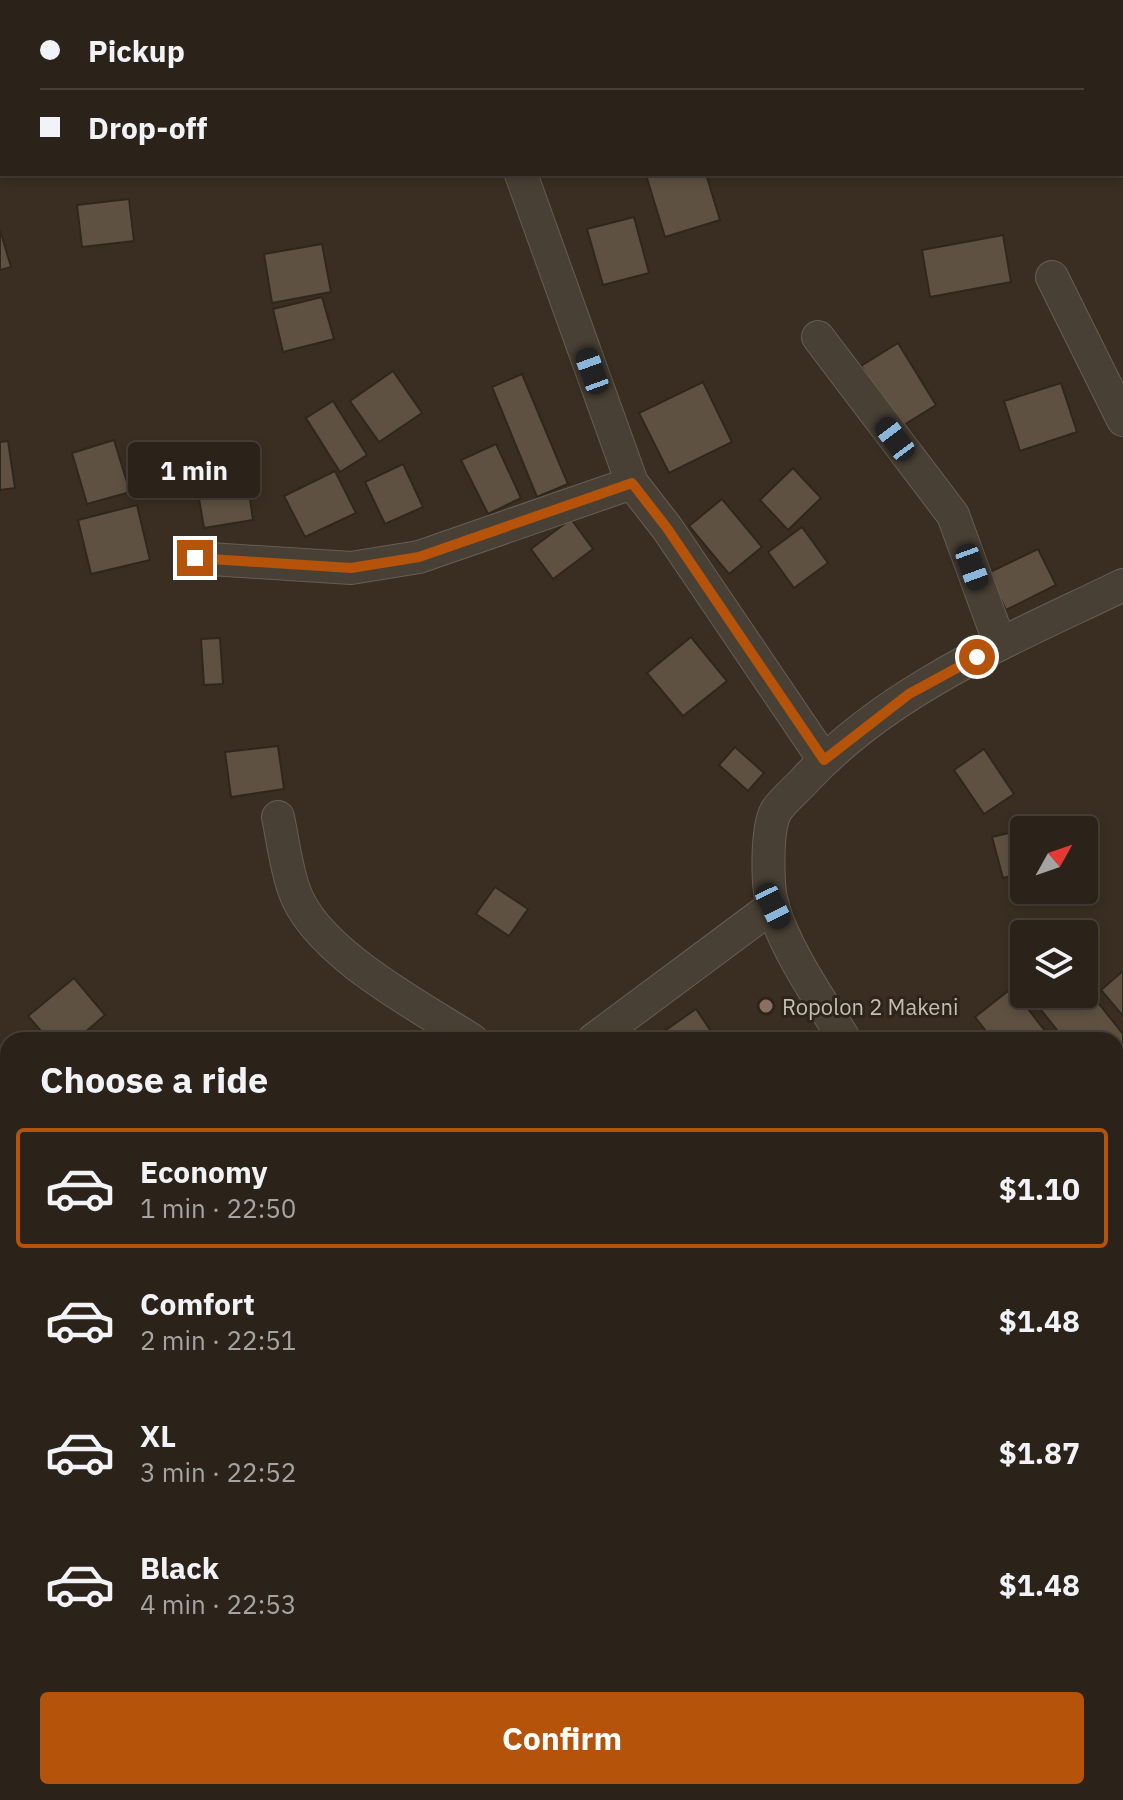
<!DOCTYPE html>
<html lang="en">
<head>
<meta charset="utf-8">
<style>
	body { margin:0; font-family:"IBM Plex Sans",sans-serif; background:#332a22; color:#f1f3f6; height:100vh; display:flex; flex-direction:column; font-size:30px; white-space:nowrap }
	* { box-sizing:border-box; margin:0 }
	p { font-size:26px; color:#a6a4a2 }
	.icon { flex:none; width:44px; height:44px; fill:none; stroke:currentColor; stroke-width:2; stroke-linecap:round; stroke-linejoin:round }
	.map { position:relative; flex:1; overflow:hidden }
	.side { position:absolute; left:0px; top:1032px; width:1124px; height:768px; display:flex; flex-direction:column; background:#2b2219; border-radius:24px 24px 0 0; box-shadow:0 4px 12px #0003,0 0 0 2px #473f38 }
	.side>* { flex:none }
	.banner { position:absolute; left:0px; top:0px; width:1124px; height:176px; box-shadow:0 4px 12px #0003,0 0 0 2px #473f38; display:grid; align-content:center; height:176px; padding:0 40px; background:#2b2219 }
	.needle { width:52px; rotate:50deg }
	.tools { position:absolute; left:1010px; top:816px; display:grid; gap:16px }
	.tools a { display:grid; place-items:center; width:88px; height:88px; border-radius:8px; background:#2b2219; box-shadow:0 4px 12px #0003,0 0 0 2px #473f38; font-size:40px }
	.end { position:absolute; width:36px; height:36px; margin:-18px; border:10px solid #b45309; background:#fff; box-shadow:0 0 0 4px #fff }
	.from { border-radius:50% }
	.bubble { position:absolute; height:56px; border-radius:8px; background:#2b2219; box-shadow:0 4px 12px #0003,0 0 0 2px #473f38; font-size:26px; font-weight:700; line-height:56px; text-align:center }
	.car { position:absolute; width:24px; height:48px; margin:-24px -12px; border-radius:10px; box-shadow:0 0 6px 2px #0007; background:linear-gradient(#222 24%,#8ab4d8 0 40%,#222 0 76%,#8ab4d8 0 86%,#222 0) }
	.banner b { display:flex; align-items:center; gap:28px; height:76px; font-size:30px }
	.banner b+b { border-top:2px solid #473f38 }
	.banner i { width:20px; height:20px; background:#f1f3f6 }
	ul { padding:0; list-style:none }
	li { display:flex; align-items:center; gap:24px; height:120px; margin:0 16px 12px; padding:0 24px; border:4px solid transparent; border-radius:8px }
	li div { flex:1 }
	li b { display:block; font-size:30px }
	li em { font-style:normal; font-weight:700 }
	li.selected { border-color:#b45309 }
	li>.icon { width:72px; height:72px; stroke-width:1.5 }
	h2 { padding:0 40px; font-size:36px; line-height:96px }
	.primary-button { display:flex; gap:16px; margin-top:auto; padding:16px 40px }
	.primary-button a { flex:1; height:92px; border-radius:8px; background:#b45309; color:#fff; font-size:32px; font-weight:700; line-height:92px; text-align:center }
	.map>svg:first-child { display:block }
</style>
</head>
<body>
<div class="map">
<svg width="1123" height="1800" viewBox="0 0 1123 1800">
	<rect width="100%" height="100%" fill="#392e21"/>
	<g fill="#5e5142" stroke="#30271c" stroke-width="2">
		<polygon points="706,174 720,220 665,237 646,175"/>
		<polygon points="129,199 134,241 82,247 77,205"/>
		<polygon points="634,217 649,273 603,285 587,229"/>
		<polygon points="0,230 11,267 0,270"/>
		<polygon points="1003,235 1011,282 930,297 922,250"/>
		<polygon points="322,244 331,292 272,303 264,254"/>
		<polygon points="322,297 334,339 283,352 273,309"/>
		<polygon points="898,343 936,405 899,428 861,366"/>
		<polygon points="393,371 422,413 379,442 350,401"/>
		<polygon points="522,374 568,484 537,497 492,387"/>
		<polygon points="703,382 732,442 669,473 639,413"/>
		<polygon points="1061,383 1077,432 1020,451 1004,401"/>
		<polygon points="333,401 367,455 340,472 306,418"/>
		<polygon points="114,440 130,492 87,504 72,453"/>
		<polygon points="8,441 15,488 0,490 0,442"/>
		<polygon points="496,444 521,498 488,514 461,460"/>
		<polygon points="403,464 423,507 385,524 365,482"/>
		<polygon points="793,468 821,498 788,530 760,500"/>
		<polygon points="335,471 356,513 305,537 284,496"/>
		<polygon points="248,485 253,520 204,528 198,493"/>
		<polygon points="722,499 762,547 729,574 689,526"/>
		<polygon points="137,505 150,560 91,574 78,520"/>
		<polygon points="571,519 593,549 553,579 531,549"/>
		<polygon points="802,527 828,563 794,588 768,552"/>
		<polygon points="1038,549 1056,585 1006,610 988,573"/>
		<polygon points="691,637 727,681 683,716 647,673"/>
		<polygon points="220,638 223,684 204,685 201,639"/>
		<polygon points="278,746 284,789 231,797 225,752"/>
		<polygon points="735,747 764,773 748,791 719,765"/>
		<polygon points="984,749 1014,794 984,814 954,770"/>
		<polygon points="1050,823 1051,830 1024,830 1024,873 1003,878 992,837"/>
		<polygon points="495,887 528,909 509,936 476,914"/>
		<polygon points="1123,971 1123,1016 1101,990"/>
		<polygon points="74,978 105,1015 76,1040 49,1040 28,1016"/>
		<polygon points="1084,985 1123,1034 1123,1051 1116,1056 1116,1040 1065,1040 1037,1005 1051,994 1084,994"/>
		<polygon points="1012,988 1052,1040 993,1040 975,1017"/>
		<polygon points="696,1009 717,1040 665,1040 660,1034"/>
		<polygon points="1123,1115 1123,1181 1116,1173 1116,1121"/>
		<polygon points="1116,1239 1123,1252 1123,1281 1116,1285"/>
		<polygon points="0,1527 8,1532 8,1588 0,1583"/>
	</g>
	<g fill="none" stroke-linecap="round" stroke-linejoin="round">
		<defs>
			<g id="minor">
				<polyline points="476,0 477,2"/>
				<polyline points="521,174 632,483 667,528 824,760"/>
				<polyline points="1052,277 1123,420"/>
				<polyline points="818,337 953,515 1000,644"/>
				<polyline points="195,558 351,568 419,557 632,483"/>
				<path d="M278,817C283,841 286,867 294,890C315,952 419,1006 472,1040"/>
				<polyline points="593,1040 773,906"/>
				<path d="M845,1040C821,1001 786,951 773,907C767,888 766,829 776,811C783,800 796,790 805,780C890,688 1012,639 1123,585"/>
				<polyline points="1116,1095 1123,1088"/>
				<polyline points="0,1309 8,1316"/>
				<polyline points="0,1671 8,1664"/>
				<polyline points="1024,1800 1025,1792"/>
			</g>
		</defs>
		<use href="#minor" stroke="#675e52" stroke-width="34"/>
		<polyline stroke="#5b4745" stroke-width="5" stroke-dasharray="6 6" stroke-linecap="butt" points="755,1792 785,1800"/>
		<use href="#minor" stroke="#494035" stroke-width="32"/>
	</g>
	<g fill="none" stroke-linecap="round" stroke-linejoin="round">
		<polyline stroke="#b45309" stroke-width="10" points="195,558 351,568 419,557 632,483 667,528 824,760 909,694 977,657"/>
	</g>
	<circle fill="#8d6e63" stroke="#2e251a" stroke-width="3" cx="766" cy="1006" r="8"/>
	<g text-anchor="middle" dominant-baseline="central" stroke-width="6" stroke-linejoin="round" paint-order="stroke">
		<g font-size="22" fill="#c6bcaf" stroke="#2e251a" text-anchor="start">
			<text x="782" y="1006">Ropolon 2 Makeni</text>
		</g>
	</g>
</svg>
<div class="tools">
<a><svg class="needle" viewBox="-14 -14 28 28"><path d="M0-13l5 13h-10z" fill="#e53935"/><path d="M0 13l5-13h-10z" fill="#a6a4a2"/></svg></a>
<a><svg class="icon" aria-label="layers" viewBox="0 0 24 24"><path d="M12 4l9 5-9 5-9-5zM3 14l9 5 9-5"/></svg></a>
</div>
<i class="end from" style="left:977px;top:657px"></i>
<i class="end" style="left:195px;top:558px"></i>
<div class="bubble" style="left:128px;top:442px;width:132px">1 min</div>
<i class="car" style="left:592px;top:371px;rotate:340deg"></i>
<i class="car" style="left:895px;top:439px;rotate:323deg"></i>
<i class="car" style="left:972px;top:567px;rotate:160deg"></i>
<i class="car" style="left:773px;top:906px;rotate:154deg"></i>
<div class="banner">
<b><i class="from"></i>Pickup</b>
<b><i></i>Drop-off</b>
</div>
<section class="side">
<h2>Choose a ride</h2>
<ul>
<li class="selected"><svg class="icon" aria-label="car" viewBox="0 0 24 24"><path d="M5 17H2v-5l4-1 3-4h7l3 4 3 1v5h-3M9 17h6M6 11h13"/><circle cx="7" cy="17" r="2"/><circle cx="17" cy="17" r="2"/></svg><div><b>Economy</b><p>1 min · 22:50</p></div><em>$1.10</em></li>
<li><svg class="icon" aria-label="car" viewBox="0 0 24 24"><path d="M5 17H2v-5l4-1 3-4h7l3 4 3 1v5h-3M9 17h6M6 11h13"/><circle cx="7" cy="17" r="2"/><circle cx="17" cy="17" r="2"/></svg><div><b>Comfort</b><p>2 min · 22:51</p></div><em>$1.48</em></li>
<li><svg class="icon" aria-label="car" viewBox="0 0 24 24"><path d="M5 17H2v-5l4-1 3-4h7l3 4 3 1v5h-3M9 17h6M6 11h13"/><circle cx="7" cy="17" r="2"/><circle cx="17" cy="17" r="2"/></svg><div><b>XL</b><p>3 min · 22:52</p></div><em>$1.87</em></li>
<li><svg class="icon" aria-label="car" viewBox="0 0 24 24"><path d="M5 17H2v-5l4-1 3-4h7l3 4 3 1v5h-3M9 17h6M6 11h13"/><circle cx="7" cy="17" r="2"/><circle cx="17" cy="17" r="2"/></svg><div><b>Black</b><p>4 min · 22:53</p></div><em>$1.48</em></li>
</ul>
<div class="primary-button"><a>Confirm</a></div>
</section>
</div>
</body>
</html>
